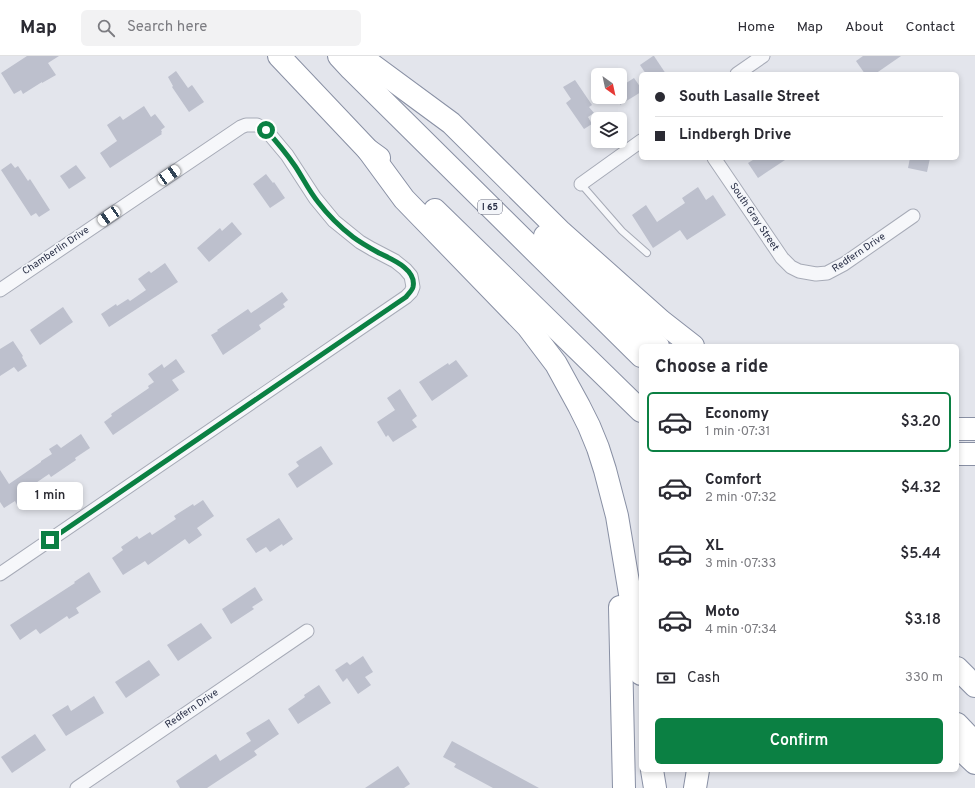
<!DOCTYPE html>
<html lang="en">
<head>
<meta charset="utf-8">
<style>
	body { margin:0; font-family:Overpass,sans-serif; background:#f2f2f3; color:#2b2b33; height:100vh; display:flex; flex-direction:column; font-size:15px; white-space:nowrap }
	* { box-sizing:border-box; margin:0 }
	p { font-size:13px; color:#7c7c81 }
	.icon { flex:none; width:22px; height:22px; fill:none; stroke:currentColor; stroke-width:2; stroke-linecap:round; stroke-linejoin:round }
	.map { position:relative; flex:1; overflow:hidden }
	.details { position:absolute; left:639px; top:288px; width:320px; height:428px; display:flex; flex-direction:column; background:#fff; border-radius:6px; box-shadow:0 2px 6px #0003 }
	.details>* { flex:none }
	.banner { position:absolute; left:639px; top:16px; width:320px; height:88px; border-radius:6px; box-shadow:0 2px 6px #0003; display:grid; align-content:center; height:88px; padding:0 16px; background:#fff }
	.needle { width:26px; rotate:147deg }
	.fabs { position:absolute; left:591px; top:12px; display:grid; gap:8px }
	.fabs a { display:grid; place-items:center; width:36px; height:36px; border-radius:6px; background:#fff; box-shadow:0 2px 6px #0003; font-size:20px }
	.end { position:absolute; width:18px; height:18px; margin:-9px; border:5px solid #0b8043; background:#fff; box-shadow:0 0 0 2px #fff }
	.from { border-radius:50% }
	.bubble { position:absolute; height:28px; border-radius:6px; background:#fff; box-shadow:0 2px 6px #0003; font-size:13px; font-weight:600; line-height:28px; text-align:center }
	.car { position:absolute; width:12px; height:24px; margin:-12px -6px; border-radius:5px; box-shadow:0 0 3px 1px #0007; background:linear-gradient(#fff 24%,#345 0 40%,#fff 0 76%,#345 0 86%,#fff 0) }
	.banner b { display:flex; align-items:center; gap:14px; height:38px; font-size:15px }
	.banner b+b { border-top:1px solid #e1e1e2 }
	.banner i { width:10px; height:10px; background:#2b2b33 }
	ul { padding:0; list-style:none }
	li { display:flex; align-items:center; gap:12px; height:60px; margin:0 8px 6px; padding:0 8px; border:2px solid transparent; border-radius:6px }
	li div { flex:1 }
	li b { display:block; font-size:15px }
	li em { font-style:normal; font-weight:600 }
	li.active { border-color:#0b8043 }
	li>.icon { width:36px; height:36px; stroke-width:1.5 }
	h2 { padding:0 16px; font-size:18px; line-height:48px }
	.pay { display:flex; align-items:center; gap:10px; height:44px; padding:0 16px; font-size:15px }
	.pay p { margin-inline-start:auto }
	.action { display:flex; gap:8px; margin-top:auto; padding:8px 16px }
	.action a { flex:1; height:46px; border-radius:6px; background:#0b8043; color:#fff; font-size:16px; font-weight:600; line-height:46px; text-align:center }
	header { display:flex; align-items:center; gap:24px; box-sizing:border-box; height:56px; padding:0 20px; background:#fff; border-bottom:1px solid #e1e1e2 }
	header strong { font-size:19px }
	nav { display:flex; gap:22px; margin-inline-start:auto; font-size:14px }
	.search { width:280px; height:36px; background:#f2f2f3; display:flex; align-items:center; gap:10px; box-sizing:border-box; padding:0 14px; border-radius:6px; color:#7c7c81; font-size:15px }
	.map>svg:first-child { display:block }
</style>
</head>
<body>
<header>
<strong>Map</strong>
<div class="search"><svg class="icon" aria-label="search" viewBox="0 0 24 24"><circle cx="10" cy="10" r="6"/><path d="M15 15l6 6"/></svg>Search here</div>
<nav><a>Home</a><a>Map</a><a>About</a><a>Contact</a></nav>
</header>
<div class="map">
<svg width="975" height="732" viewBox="0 0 975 732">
	<rect width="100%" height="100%" fill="#e3e5ec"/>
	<g fill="#bdc0cd">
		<polygon points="27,0 59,0 48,7 56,19 42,27 42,26 23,38 21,34 14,38 1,17"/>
		<polygon points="653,0 654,0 666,18 646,18 640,9"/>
		<polygon points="863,0 901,0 875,18 865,18 856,5"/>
		<polygon points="176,15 188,32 192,29 204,46 189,56 172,31 173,30 168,21"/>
		<polygon points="634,22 641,32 641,36 620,49 620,31"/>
		<polygon points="575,24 592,49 589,51 594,57 588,61 592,68 584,73 566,47 571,43 563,31"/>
		<polygon points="144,50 151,61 155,58 165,71 161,74 162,76 161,77 162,78 110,112 100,97 117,85 107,69 120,60 123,64"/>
		<polygon points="756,102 788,102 758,122 748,107"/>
		<polygon points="910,102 930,102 927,116 908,112"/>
		<polygon points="11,107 15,112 18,110 28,125 30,123 50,154 39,161 36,157 31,160 1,114"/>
		<polygon points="76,109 86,122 69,133 60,120"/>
		<polygon points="266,118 273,127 274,126 285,142 270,152 253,128"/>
		<polygon points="698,131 706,144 713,139 726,159 687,184 680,174 653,192 632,159 646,149 657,166 685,147 682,142"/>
		<polygon points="232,166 242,178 209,206 197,192 220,172 222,175"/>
		<polygon points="165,207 178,226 109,271 101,258 116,248 117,250 128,243 130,245 146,234 138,223 149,215 151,217"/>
		<polygon points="282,236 288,244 283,248 285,251 259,269 261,273 223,299 211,279 218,275 217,274 248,253 251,257"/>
		<polygon points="63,251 73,266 40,289 30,274"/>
		<polygon points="13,285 23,300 22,301 27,310 18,316 14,311 0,320 0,293"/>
		<polygon points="176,303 185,316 172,324 179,334 113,379 104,366 112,360 111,358 149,332 148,330 154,326 148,318 162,308 164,312"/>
		<polygon points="456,304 468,320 432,345 419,326 448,307 449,309"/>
		<polygon points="400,333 417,360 412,364 417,371 393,386 388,379 386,381 377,366 395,354 387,342"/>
		<polygon points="81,378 90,392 75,402 76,404 51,421 49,418 24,435 28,441 17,449 15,445 4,452 0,446 0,414 9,428 41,406 41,405 52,398 49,393 57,388 61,392"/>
		<polygon points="321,390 333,408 297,432 288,418 299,410 296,406"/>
		<polygon points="203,444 214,460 197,472 202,479 189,488 185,483 148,509 145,505 123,519 112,502 123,494 121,491 137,480 139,483 150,476 152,479 176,463 174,460 193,448 194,450"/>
		<polygon points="279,462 293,483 283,490 282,488 270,496 266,491 256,497 246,483"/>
		<polygon points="89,516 101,536 76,552 79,557 69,563 67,560 40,578 36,573 20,584 10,569 75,527 74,526"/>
		<polygon points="255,531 263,544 252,551 254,553 231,568 222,553"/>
		<polygon points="201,567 212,582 178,605 167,589"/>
		<polygon points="363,600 373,616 365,621 371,629 358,638 347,622 343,626 335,614 347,606 350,609"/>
		<polygon points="149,604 160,619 126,642 115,626"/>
		<polygon points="319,629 331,647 298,668 288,653 305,641 304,639"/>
		<polygon points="94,640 104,657 66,680 52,659 68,649 71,655"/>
		<polygon points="269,663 279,678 254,695 257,699 207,732 180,732 176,725 216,698 220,705 251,685 246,677"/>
		<polygon points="35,678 46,694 12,717 1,701"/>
		<polygon points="452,685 539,732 493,732 454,711 456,708 443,701"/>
		<polygon points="398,710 410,728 404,732 365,732"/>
	</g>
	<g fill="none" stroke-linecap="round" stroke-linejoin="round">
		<defs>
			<polyline id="service" points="581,128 622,175 647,197"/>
			<g id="minor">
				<polyline points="737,18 763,0"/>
				<polyline points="714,102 782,202 791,211 799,215 816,218 827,217 844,208 913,160"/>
				<polyline points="581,128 641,85"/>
				<polyline points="0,234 241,71 246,69 257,69 266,74 287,99 315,142 334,165 360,186 372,193 395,205 405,213 411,220 413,231 411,236 406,241 0,518"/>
				<polyline points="77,732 307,575"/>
			</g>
			<g id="motorway">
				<polyline points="279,0 368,94 379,102"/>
				<polyline points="339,0 351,13 641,300"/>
				<polyline points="360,0 451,67 561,176 661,265 693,290"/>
				<polyline points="368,94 404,143 528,271 556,308 579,350 589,370 598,392 605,414 617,460 636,574 641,618"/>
				<polyline points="435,154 641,355"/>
				<polyline points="545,180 629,263 658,290"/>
				<polyline points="957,373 975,373"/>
				<polyline points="957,398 975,398"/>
				<polyline points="620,551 624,732"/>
				<polyline points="957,612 975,630"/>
				<polyline points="957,668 975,687"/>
				<polyline points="957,690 975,707"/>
				<polyline points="652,714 655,732"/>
				<polyline points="695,732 698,714"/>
			</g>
		</defs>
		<use href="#service" stroke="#a7abb7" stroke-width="8"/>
		<use href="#minor" stroke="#a7abb7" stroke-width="15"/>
		<use href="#motorway" stroke="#8990a4" stroke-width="24"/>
		<use href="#service" stroke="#f6f7fa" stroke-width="6"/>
		<use href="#minor" stroke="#f6f7fa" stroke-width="13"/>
		<use href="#motorway" stroke="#fff" stroke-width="22"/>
	</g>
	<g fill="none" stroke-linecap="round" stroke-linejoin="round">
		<path stroke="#0b8043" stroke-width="5" d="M50,484L406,241C408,238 412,235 413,231C417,213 391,203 379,197C370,192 361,187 353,181C340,171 328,159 318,146C309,135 303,122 295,110C286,97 277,86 266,74"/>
	</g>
	<g text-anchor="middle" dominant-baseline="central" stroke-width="3.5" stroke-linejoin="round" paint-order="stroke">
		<rect fill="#f3f5f9" stroke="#666a7c" stroke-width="1" x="478" y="144" width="24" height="14" rx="3"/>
		<g font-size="9" font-weight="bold" fill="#292f46">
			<text x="490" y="151">I 65</text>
		</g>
		<g font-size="10" fill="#292f46" stroke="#f3f5f9">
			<text transform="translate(754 161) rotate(56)">South Gray Street</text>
			<text transform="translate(56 195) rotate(-34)">Chamberlin Drive</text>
			<text transform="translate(859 197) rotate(-34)">Redfern Drive</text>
			<text transform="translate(192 653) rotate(-34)">Redfern Drive</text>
		</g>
	</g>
</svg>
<div class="fabs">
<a><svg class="needle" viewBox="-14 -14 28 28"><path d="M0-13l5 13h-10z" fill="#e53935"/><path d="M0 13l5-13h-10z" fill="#7c7c81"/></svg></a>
<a><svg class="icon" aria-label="layers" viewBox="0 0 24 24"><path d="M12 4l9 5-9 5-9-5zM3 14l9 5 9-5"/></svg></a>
</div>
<i class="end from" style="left:266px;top:74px"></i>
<i class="end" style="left:50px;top:484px"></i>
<div class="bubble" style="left:17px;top:426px;width:66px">1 min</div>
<i class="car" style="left:169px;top:119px;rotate:56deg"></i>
<i class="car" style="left:109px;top:160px;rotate:236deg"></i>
<div class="banner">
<b><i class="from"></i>South Lasalle Street</b>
<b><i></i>Lindbergh Drive</b>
</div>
<section class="details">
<h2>Choose a ride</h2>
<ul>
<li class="active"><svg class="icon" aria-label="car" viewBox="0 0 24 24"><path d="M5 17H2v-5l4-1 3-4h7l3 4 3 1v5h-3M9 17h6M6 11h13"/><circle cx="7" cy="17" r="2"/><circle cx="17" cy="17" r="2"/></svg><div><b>Economy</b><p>1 min · 07:31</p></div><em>$3.20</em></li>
<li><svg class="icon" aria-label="car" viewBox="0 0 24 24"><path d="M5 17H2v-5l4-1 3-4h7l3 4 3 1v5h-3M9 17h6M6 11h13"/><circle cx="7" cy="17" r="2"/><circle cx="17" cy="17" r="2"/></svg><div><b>Comfort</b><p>2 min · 07:32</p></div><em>$4.32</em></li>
<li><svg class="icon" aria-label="car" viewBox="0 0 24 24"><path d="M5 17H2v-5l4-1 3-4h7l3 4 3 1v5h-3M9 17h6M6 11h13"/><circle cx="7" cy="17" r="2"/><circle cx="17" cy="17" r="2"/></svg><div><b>XL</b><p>3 min · 07:33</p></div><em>$5.44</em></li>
<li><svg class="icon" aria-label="car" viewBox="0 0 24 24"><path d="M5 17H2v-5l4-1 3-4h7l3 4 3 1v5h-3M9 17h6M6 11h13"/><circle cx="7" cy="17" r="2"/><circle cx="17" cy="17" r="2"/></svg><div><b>Moto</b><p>4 min · 07:34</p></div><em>$3.18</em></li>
</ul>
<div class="pay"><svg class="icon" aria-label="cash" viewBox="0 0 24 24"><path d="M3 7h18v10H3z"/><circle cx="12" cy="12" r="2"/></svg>Cash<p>330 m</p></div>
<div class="action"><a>Confirm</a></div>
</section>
</div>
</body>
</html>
